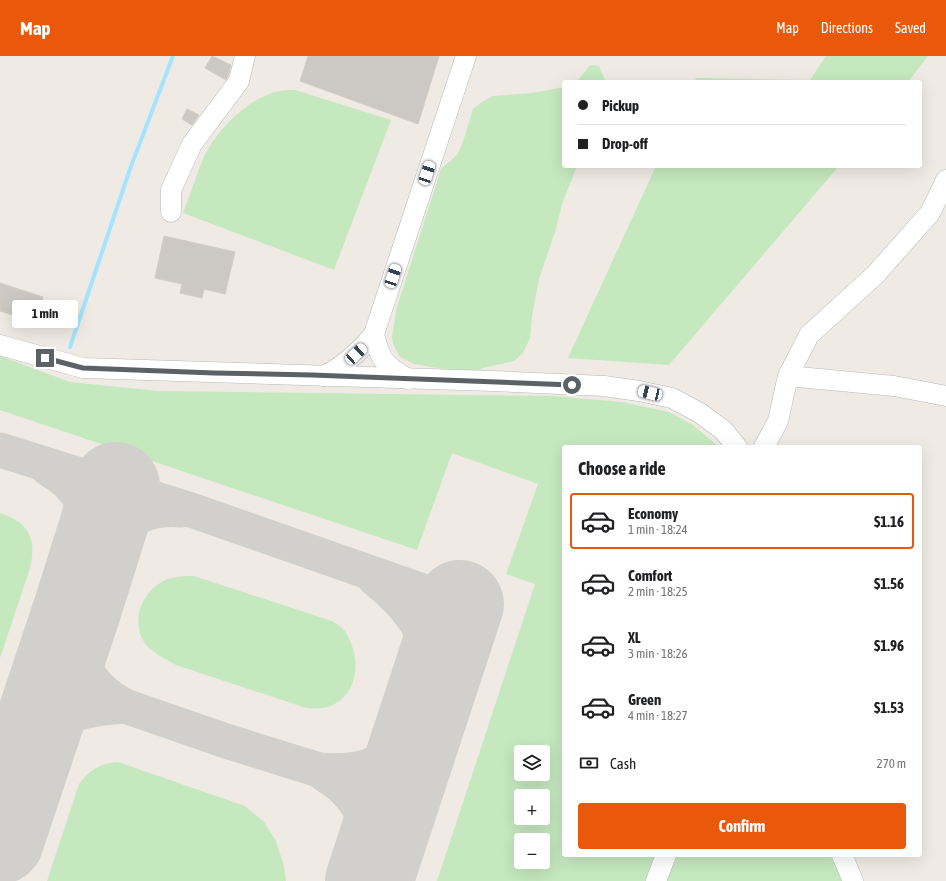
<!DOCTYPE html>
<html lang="en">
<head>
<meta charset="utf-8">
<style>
	body { margin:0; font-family:"Asap Condensed",sans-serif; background:#f6f6f6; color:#202124; height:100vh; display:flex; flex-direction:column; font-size:15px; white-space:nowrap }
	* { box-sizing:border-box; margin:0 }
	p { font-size:13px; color:#757577 }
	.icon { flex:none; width:22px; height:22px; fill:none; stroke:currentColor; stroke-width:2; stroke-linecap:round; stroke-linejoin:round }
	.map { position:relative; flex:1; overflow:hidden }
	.side { position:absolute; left:562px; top:389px; width:360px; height:412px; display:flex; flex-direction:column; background:#fff; border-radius:4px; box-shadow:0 4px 16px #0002 }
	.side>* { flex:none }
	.top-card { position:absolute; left:562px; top:24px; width:360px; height:88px; border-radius:4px; box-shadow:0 4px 16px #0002; display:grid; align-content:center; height:88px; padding:0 16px; background:#fff }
	.buttons { position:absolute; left:514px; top:689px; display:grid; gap:8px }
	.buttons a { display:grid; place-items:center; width:36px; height:36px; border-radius:4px; background:#fff; box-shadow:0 4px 16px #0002; font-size:20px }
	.end { position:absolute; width:18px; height:18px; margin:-9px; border:5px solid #5c6165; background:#fff; box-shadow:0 0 0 2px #fff }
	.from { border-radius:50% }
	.bubble { position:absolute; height:28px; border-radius:4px; background:#fff; box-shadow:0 4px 16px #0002; font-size:13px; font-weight:700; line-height:28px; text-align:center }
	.car { position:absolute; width:12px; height:24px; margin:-12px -6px; border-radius:5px; box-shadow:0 0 3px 1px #0007; background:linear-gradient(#fff 24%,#345 0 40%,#fff 0 76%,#345 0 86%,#fff 0) }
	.top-card b { display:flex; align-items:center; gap:14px; height:38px; font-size:15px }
	.top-card b+b { border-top:1px solid #e0e0e0 }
	.top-card i { width:10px; height:10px; background:#202124 }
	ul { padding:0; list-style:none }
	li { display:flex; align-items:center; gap:12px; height:56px; margin:0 8px 6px; padding:0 8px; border:2px solid transparent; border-radius:4px }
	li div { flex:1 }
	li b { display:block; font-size:15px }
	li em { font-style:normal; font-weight:700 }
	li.current { border-color:#ea580c }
	li>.icon { width:36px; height:36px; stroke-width:1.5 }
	h2 { padding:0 16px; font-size:18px; line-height:48px }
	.pay { display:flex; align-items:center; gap:10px; height:44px; padding:0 16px; font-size:15px }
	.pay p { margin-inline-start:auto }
	.action { display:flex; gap:8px; margin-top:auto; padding:8px 16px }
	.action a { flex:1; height:46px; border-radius:4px; background:#ea580c; color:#fff; font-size:16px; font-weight:700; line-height:46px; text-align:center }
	header { display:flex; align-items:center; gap:24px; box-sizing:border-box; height:56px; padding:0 20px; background:#ea580c; color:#fff }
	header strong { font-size:19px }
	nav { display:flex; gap:22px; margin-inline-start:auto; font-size:14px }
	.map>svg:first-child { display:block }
</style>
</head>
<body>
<header>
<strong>Map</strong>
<nav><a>Map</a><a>Directions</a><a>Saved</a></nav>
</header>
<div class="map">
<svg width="946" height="825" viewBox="0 0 946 825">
	<rect width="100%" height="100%" fill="#efebe4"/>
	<g fill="#c5e8bf" fill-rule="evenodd">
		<polygon points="826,0 928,0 908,26 694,26 696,22 810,24"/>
		<polygon points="592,9 599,10 605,24 605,26 577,26 589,10"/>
		<polygon points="564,31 564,110 577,110 562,148 556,173 539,223 532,260 530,282 523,297 514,305 483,312 476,316 461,316 414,308 400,301 393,288 392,281 397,251 441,113 457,99 463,86 473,53 482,46 493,40 532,37"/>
		<path d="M295,34L391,64L334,214L183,157C190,139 196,120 203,103C216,74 248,42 279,35C284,34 290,34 295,34Z"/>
		<polygon points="656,110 839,110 669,309 568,302"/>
		<path d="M0,300L70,326L159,335L553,340L622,346L669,356L693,369L719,391H564V799H655L645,825H437L535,528L506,518L538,428L452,397L417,494L0,354ZM521,696H543V718H521ZM521,740H543V762H521ZM521,784H543V806H521Z"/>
		<path d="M0,457C29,467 37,482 30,512L0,602Z"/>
		<path d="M194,520L332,565C336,568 341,570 344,574C369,610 352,662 303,651L176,609C167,604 149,595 144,586C130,564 143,533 166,524C174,520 185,520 194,520Z"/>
		<path d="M118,706L245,750L264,766L276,785L284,810L286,825H47L79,728C89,714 101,707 118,706Z"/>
		<polygon points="674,799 836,799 848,825 665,825"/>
	</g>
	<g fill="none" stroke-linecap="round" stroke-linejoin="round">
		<polyline stroke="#a4e4ff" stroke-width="4" points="70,291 130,113 173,0"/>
		<g stroke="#d1d0cc" stroke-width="35">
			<polyline points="0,394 194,455 460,548"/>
			<path d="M48,413C91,436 92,471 89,515"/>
			<path d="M89,515C104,477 138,449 181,454"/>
			<path d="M375,523C409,550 429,577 436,621"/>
			<path d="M77,554C73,598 85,629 125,650L226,685L319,714"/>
			<path d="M25,708C52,661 73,653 125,650"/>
			<path d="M378,796C369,773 361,748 342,731C335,725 326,720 319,714C368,718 380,707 417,678"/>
		</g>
		<g stroke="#d1d0cc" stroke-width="88">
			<polyline points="0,784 77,554 116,430"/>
			<polyline points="369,825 460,548"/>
		</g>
	</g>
	<g fill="#ccc8c3" stroke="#d4ccc2">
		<polygon points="212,0 231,9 228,20 226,24 205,12"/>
		<polygon points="308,0 439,0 418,68 300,25"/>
		<polygon points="187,53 199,59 192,69 182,63"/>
		<polygon points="164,180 235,196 225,238 204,233 202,242 180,237 182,228 155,222"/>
		<polygon points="0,227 43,241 35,266 0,255"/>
	</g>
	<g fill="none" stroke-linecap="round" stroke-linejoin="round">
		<defs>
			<g id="minor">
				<polyline points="171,156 171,134 192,88 239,25 245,0"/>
				<polyline points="0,289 83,312 493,325 604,330 639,335 672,342 700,357 723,374 737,391"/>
				<path d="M324,320C344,310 360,295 374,278"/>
				<polyline points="788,320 894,330 946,340"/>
				<path d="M408,323C385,310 380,304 374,278L466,0"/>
				<polyline points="764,391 778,365 788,320 809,279 875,219 930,157 946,124"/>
				<polyline points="842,799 853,825"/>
				<polyline points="656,825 666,799"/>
			</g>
		</defs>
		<use href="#minor" stroke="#b4b8bb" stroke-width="21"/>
		<use href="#minor" stroke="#fff" stroke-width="20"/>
	</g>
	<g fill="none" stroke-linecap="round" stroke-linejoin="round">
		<polyline stroke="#5c6165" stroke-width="5" points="45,302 83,312 214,317 312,319 572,329"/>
	</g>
</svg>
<div class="buttons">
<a><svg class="icon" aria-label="layers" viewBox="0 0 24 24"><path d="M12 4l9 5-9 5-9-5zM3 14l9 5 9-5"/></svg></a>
<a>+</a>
<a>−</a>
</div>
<i class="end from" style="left:572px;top:329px"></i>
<i class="end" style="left:45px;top:302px"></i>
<div class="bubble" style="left:12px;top:244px;width:66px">1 min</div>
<i class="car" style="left:427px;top:117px;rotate:18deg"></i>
<i class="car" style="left:393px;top:220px;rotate:18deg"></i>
<i class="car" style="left:356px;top:298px;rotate:47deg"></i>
<i class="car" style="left:650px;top:337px;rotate:283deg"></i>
<div class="top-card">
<b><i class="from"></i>Pickup</b>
<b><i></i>Drop-off</b>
</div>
<section class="side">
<h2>Choose a ride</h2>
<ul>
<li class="current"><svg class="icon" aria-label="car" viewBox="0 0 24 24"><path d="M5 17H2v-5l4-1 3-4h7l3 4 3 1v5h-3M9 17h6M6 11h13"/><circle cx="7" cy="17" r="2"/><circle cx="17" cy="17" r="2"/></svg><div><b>Economy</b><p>1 min · 18:24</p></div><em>$1.16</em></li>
<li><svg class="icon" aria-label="car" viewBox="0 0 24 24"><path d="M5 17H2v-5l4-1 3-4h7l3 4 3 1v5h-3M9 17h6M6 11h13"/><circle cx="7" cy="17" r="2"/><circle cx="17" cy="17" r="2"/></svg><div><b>Comfort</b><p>2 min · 18:25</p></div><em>$1.56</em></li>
<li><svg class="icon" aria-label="car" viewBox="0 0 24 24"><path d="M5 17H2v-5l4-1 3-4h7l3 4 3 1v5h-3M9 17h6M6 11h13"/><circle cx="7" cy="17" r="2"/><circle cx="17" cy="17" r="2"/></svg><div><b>XL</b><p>3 min · 18:26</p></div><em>$1.96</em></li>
<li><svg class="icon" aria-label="car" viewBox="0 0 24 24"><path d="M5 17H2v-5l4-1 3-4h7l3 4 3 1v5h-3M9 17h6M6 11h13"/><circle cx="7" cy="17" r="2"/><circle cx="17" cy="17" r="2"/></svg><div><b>Green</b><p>4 min · 18:27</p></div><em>$1.53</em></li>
</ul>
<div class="pay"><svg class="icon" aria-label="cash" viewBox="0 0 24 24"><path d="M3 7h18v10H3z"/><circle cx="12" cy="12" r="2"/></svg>Cash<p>270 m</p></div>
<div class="action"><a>Confirm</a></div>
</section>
</div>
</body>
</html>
